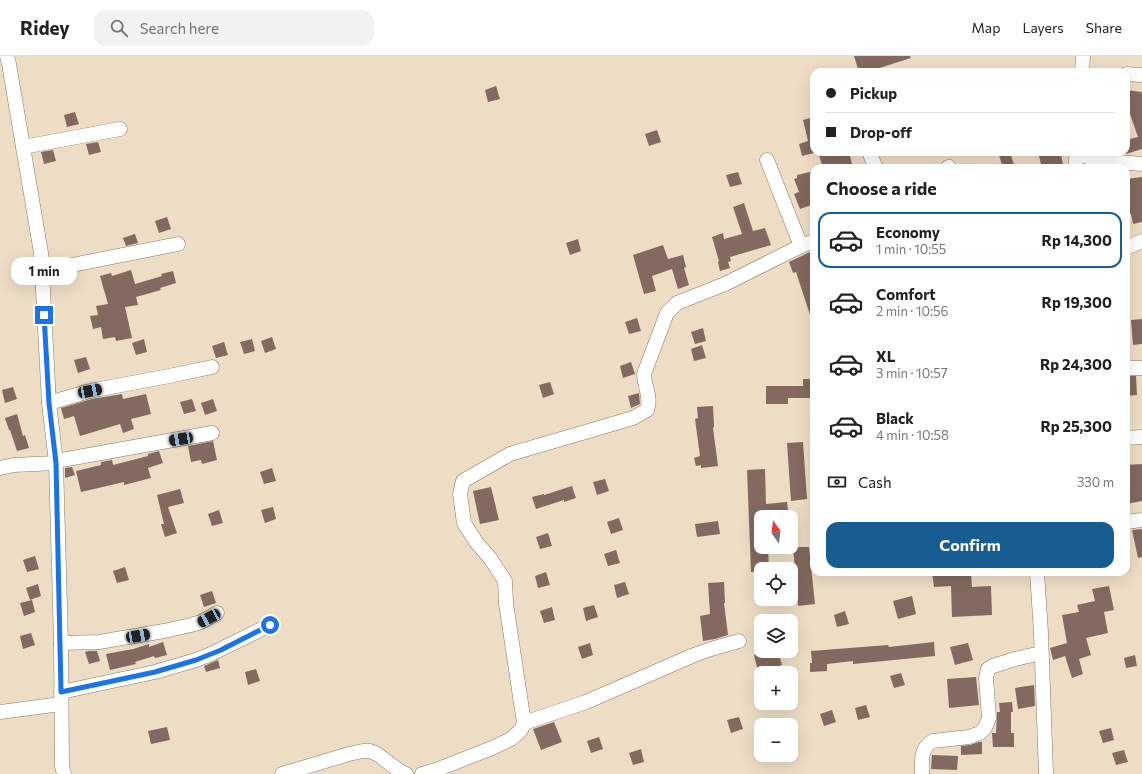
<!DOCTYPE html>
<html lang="en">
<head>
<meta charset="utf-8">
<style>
	body { margin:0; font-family:Commissioner,sans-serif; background:#f2f2f2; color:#202124; height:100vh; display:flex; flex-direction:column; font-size:15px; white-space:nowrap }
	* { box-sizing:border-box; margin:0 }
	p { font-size:13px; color:#757577 }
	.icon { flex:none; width:22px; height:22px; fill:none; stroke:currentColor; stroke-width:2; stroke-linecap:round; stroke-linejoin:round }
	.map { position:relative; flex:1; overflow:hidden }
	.sheet { position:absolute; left:810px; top:108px; width:320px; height:412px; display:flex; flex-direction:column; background:#fff; border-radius:12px; box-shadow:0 4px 16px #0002 }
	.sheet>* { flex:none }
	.hud { position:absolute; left:810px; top:12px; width:320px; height:88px; border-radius:12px; box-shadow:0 4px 16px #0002; display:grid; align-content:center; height:88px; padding:0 16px; background:#fff }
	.needle { width:26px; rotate:346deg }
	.buttons { position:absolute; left:754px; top:454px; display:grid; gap:8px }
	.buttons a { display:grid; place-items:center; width:44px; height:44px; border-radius:8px; background:#fff; box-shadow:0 4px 16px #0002; font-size:20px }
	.end { position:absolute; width:18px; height:18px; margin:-9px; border:5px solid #1a73e8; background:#fff; box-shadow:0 0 0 2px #fff }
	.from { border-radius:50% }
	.bubble { position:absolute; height:28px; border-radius:12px; background:#fff; box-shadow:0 4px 16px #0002; font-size:13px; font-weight:700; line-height:28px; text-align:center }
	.car { position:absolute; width:12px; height:24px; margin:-12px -6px; border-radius:5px; box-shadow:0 0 3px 1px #0007; background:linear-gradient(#222 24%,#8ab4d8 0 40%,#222 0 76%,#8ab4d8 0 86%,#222 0) }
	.hud b { display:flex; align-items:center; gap:14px; height:38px; font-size:15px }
	.hud b+b { border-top:1px solid #e0e0e0 }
	.hud i { width:10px; height:10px; background:#202124 }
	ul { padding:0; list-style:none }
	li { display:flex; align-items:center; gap:12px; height:56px; margin:0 8px 6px; padding:0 8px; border:2px solid transparent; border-radius:12px }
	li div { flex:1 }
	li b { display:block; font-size:15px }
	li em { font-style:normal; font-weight:700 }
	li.active { border-color:#175d91 }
	li>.icon { width:36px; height:36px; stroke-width:1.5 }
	h2 { padding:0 16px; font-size:18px; line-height:48px }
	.pay { display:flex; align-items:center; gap:10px; height:44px; padding:0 16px; font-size:15px }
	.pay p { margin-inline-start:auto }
	.action { display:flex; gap:8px; margin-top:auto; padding:8px 16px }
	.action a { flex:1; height:46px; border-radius:12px; background:#175d91; color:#fff; font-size:16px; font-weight:700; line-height:46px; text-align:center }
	header { display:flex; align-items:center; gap:24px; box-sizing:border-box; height:56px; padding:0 20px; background:#fff; border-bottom:1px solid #e0e0e0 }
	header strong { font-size:19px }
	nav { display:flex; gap:22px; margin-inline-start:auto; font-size:14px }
	.search { width:280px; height:36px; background:#f2f2f2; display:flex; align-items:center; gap:10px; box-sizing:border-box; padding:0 14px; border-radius:12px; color:#757577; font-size:15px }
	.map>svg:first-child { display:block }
</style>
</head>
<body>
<header>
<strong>Ridey</strong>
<div class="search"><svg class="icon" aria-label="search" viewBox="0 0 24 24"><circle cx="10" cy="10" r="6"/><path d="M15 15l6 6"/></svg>Search here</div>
<nav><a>Map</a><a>Layers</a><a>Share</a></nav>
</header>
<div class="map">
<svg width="1142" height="718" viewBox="0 0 1142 718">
	<rect width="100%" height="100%" fill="#edddc5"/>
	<g fill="#83695f">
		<polygon points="854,0 910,0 911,2 873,14 873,16 859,16"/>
		<polygon points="496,30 500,43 488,46 485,34"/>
		<polygon points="1126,34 1142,36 1142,93 1126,98 1126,84 1138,81 1130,58 1130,54 1126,54"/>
		<polygon points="75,56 79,68 67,71 64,59"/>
		<polygon points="814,61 814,97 802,100 799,88 808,85 803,64"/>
		<polygon points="657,74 661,86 649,90 645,78"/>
		<polygon points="98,86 101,96 89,99 86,88"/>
		<polygon points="53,94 56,105 44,108 41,96"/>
		<polygon points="818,96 849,96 853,112 823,112"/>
		<polygon points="998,96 1010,96 1015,112 1003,112"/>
		<polygon points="1038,96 1054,96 1054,99 1061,98 1063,109 1059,110 1060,112 1042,112"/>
		<polygon points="814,115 814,148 800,153 794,138 799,136 794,123 797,122 797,119"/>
		<polygon points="738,116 742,128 730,131 726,119"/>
		<polygon points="1142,121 1142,166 1133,168 1131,158 1126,159 1126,123"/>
		<polygon points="744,147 753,175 765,172 771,189 730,201 731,205 728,206 730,212 720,215 718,206 719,205 712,181 723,177 724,183 742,178 733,151"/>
		<polygon points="167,161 171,173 159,177 155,165"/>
		<polygon points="135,178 138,187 126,190 123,182"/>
		<polygon points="578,183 581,195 570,199 566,187"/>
		<polygon points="663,189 668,203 683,199 686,211 684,212 689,229 678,233 672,213 652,220 656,235 644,238 633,199"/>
		<polygon points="814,194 814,265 812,265 796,216 793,217 789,206"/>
		<polygon points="131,214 135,228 162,220 161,218 173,215 176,227 160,232 161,234 136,241 138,249 125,251 132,282 116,285 115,281 103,283 101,271 93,273 90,260 98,259 96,250 108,248 100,220 111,217 112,220"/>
		<polygon points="637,262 641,275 629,278 625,266"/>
		<polygon points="1142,263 1142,288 1133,289 1131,264"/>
		<polygon points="703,272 706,285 695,288 691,276"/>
		<polygon points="272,281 276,293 265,297 261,285"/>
		<polygon points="144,283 147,296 136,299 132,287"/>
		<polygon points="252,283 255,295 244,298 240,286"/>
		<polygon points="224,286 228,299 216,302 212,290"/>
		<polygon points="702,289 706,302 694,305 691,293"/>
		<polygon points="86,301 90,313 78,317 74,304"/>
		<polygon points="631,306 635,318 623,322 620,310"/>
		<polygon points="1126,320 1136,320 1137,339 1126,340"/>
		<polygon points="803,323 814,323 814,342 788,342 788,348 766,348 766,330 803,330"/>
		<polygon points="550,326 554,338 543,342 539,329"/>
		<polygon points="13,331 17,343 5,347 2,334"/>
		<polygon points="639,337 640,348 631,352 628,340"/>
		<polygon points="122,338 123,343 146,338 151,358 131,363 134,373 123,377 120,368 80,380 74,360 64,363 61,352 92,343"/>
		<polygon points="192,343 196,355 184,358 180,346"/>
		<polygon points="213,343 217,355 205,359 201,347"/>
		<polygon points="713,350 714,371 713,372 718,410 701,412 701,409 696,410 694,402 700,400 695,363 698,362 697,351"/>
		<polygon points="17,358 23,380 25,379 29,392 17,395 10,374 9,374 5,362"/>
		<polygon points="213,385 217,404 202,408 201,404 191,406 188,390"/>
		<polygon points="803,386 807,443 791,445 787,387"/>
		<polygon points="159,395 163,407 148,412 151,422 124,429 124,426 81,436 76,415 101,409 101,406 112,404 113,409 148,400 148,398"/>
		<polygon points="1142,408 1142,445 1126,448 1126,409"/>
		<polygon points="72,411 75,419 65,422 65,412"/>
		<polygon points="272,412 276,425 264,428 260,416"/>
		<polygon points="765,413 766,448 787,446 789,461 761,461 761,491 768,491 769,513 761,513 761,515 751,516 747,414"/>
		<polygon points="605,423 609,435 597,439 593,426"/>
		<polygon points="572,430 576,442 564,446 564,444 536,453 532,441 544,438 544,439"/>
		<polygon points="491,431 499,464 480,468 473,435"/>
		<polygon points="180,433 184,447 168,451 177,477 165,481 161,468 164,468 157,439"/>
		<polygon points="273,451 276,463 265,467 261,454"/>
		<polygon points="219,454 223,467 212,470 208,458"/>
		<polygon points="619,462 623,474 611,478 607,466"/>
		<polygon points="718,465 720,478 697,481 695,468"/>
		<polygon points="1142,473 1142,501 1138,502 1132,474"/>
		<polygon points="548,477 552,490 540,493 536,481"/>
		<polygon points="793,491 809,491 815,548 798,550"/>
		<polygon points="616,494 620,507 608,510 604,498"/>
		<polygon points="35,500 39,513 27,516 23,504"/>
		<polygon points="125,511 129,524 117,527 113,515"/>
		<polygon points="546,516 550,529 538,532 535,520"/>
		<polygon points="932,516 971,516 972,531 991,530 992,559 952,561 951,530 934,531"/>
		<polygon points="625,526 629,538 617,542 614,529"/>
		<polygon points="724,526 725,547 724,547 728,579 715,583 703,585 700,560 710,558 708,527"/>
		<polygon points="38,528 41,540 30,544 26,532"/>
		<polygon points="1109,530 1114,554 1104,556 1108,577 1086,582 1091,599 1079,603 1083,618 1072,622 1065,600 1053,604 1050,592 1067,587 1062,559 1079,556 1077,549 1095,545 1092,533"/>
		<polygon points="212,535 216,547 204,551 200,539"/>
		<polygon points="912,540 916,558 898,563 893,545"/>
		<polygon points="32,544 35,556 24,560 20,547"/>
		<polygon points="594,549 598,561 586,565 583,552"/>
		<polygon points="552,551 555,564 544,567 540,555"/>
		<polygon points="845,555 849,568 837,571 834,559"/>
		<polygon points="31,577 35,589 23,593 20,580"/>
		<polygon points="163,586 167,599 155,602 154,600 135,606 136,608 110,614 106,598 133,593 149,588 149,591"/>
		<polygon points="934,586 935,600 853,608 853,605 827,608 827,615 810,616 810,607 812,607 811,595 888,589 889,591"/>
		<polygon points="590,587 593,599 582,603 578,591"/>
		<polygon points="968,587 973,604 955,609 950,591"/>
		<polygon points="89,595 97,595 100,605 89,608 85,596"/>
		<polygon points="769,595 778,595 782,609 780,609 781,615 774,617 766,617 765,613 758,615 754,599"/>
		<polygon points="1135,599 1137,610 1126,612 1124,602"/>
		<polygon points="218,604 220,612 206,616 204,610"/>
		<polygon points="256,613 260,625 248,629 245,616"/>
		<polygon points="901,617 905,629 894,632 890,620"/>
		<polygon points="976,621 979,649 949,652 947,623"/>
		<polygon points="1034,629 1035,650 1018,653 1015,632"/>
		<polygon points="1012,646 1013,656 1011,656 1011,677 1014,677 1014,691 993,691 992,677 996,677 997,656 1000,656 999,647"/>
		<polygon points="866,649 870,661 858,664 855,652"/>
		<polygon points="832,654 836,666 824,670 820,658"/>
		<polygon points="739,661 743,673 731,677 727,664"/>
		<polygon points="554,666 562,686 541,694 533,673"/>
		<polygon points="167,671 170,684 151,688 148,675"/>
		<polygon points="1111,672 1114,684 1103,687 1099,675"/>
		<polygon points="599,681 603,693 591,697 587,685"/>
		<polygon points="979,686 982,686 982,698 961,699 961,690 970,689"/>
		<polygon points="641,693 644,706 633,709 629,697"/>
		<polygon points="1124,694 1128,706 1116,709 1112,697"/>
		<polygon points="932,699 958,700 957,714 931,713"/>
	</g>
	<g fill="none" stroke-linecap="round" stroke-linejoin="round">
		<defs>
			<g id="minor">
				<polyline points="7,0 9,8 41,197 49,347 56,407 61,587 62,710 64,718"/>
				<polyline points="1082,16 1083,0"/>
				<polyline points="1126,18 1142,19"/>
				<polyline points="23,91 120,73"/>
				<polyline points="869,96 876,112"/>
				<polyline points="1077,98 1098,104 1142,108"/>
				<polyline points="767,104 801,190"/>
				<polyline points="947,112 949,111 950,112"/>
				<polyline points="1075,112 1077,96"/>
				<polyline points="1126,192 1142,185"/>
				<polyline points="42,215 178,188"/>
				<polyline points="1126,312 1142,312"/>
				<polyline points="49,347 90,335 169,320 212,311"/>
				<polyline points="1126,382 1142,381"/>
				<polyline points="56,405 212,377"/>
				<polyline points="0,412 14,409 56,407"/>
				<polyline points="1126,466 1142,464"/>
				<polyline points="1037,516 1041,577 1046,718"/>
				<path d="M739,585L711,593L694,599L586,646L524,667L506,547L505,525L490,502L476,486L464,467L460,438L463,425L510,398L633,362L647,354C652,342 644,330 644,318L667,257L677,247L725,228L801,190L814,185"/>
				<polyline points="61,587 99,586 164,575 191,569 201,566 217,557"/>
				<polyline points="61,636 155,616 196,604 211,598 270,569"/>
				<polyline points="0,656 61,648"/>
				<polyline points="282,718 349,698 363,695 370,695 377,698 401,716 406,718"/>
				<polyline points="422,718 436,714 492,692 511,683 521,674 524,667"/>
				<path d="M922,718C922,705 920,692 933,685L969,681L980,677L985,672L989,662L986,622L988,613L993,610L1015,603L1041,597"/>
			</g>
		</defs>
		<use href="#minor" stroke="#887964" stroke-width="15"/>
		<use href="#minor" stroke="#fff" stroke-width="14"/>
	</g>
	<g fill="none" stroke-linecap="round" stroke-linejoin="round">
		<polyline stroke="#1a73e8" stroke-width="5" points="44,259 49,347 56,407 61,636 155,616 196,604 221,594 270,569"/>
	</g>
</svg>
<div class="buttons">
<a><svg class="needle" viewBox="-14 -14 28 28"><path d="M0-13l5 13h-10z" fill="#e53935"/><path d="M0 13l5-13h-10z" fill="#757577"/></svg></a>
<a><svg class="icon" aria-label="locate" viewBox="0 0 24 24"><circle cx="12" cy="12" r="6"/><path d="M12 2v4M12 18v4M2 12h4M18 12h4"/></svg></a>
<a><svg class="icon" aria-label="layers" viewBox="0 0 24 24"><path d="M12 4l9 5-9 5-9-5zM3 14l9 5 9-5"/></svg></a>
<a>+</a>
<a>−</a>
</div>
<i class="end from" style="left:270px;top:569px"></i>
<i class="end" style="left:44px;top:259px"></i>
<div class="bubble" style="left:11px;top:201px;width:66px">1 min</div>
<i class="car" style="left:90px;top:335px;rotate:79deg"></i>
<i class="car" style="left:181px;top:383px;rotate:260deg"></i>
<i class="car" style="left:209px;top:562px;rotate:242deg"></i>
<i class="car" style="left:138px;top:580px;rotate:80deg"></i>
<div class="hud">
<b><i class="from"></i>Pickup</b>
<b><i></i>Drop-off</b>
</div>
<section class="sheet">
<h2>Choose a ride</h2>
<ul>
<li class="active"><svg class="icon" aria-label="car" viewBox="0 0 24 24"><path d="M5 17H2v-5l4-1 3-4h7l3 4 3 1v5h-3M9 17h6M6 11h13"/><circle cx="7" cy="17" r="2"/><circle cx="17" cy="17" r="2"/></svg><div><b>Economy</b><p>1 min · 10:55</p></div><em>Rp 14,300</em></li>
<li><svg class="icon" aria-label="car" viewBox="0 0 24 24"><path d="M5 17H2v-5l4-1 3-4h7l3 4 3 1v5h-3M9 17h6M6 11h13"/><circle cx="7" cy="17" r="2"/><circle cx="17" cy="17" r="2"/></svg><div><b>Comfort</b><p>2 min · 10:56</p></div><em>Rp 19,300</em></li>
<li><svg class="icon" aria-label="car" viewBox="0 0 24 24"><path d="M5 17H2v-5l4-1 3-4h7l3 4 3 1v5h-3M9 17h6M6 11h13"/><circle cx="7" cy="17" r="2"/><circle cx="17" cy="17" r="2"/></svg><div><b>XL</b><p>3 min · 10:57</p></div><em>Rp 24,300</em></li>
<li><svg class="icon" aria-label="car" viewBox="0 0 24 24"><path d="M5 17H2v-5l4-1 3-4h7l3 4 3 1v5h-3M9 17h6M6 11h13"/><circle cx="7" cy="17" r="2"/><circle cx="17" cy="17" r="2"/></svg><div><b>Black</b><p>4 min · 10:58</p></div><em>Rp 25,300</em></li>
</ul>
<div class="pay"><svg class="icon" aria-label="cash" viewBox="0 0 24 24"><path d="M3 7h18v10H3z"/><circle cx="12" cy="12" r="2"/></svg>Cash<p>330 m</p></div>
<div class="action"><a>Confirm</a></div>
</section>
</div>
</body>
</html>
